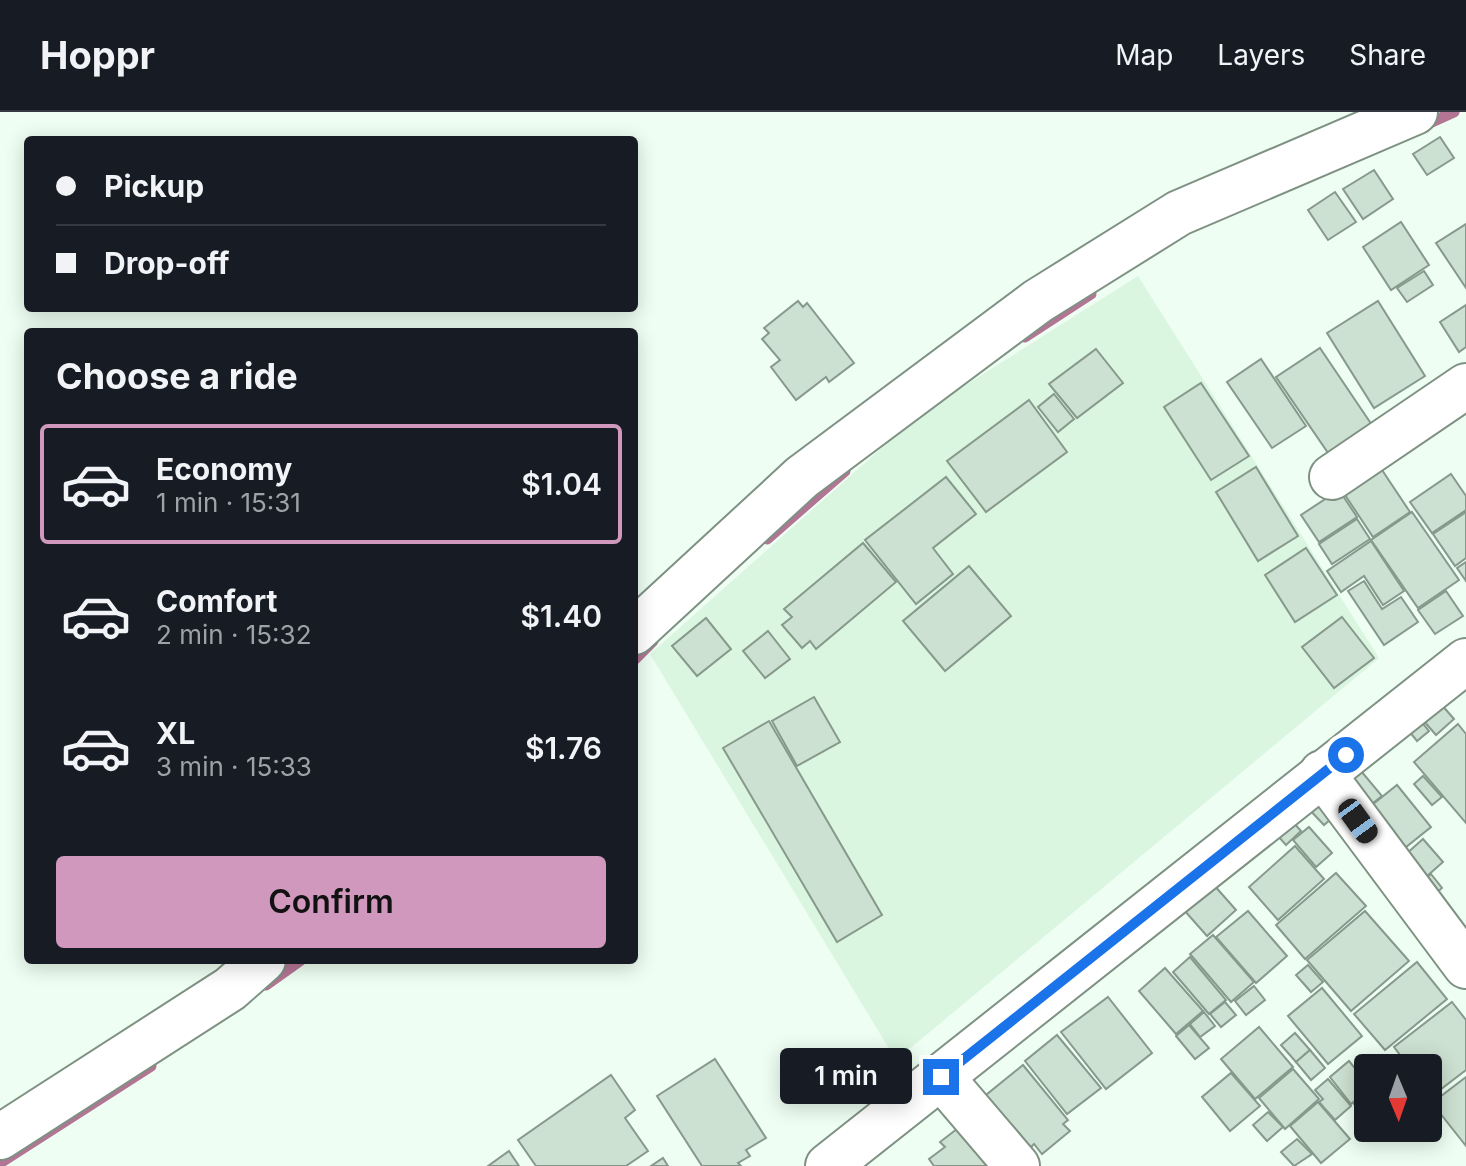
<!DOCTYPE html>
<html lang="en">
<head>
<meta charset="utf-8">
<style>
	body { margin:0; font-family:Inter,sans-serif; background:#20242c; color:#f1f3f6; height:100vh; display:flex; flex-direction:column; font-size:30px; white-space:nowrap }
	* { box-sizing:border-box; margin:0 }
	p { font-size:26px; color:#9ea1a6 }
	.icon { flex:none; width:44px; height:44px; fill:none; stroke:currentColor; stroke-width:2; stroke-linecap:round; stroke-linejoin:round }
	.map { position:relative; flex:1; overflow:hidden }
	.panel { position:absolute; left:24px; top:216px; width:614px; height:636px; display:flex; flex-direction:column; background:#171b24; border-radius:8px; box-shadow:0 4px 20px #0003 }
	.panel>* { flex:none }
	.banner { position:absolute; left:24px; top:24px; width:614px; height:176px; border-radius:8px; box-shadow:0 4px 20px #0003; display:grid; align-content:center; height:176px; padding:0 32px; background:#171b24 }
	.needle { width:52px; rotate:178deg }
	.buttons { position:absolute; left:1354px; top:942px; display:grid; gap:16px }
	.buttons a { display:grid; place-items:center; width:88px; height:88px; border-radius:8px; background:#171b24; box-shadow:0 4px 20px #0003; font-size:40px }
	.end { position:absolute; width:36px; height:36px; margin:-18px; border:10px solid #1a73e8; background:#fff; box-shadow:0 0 0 4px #fff }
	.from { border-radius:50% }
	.bubble { position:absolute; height:56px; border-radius:8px; background:#171b24; box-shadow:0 4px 20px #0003; font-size:26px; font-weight:600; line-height:56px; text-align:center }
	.car { position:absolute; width:24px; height:48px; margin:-24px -12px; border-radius:10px; box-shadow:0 0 6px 2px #0007; background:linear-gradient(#222 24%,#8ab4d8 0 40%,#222 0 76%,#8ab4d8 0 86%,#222 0) }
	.banner b { display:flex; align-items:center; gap:28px; height:76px; font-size:30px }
	.banner b+b { border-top:2px solid #363941 }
	.banner i { width:20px; height:20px; background:#f1f3f6 }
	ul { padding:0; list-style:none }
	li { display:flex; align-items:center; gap:24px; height:120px; margin:0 16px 12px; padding:0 16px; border:4px solid transparent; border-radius:8px }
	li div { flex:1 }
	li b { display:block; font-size:30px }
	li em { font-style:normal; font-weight:600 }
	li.selected { border-color:#d098bd }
	li>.icon { width:72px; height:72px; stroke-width:1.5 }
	h2 { padding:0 32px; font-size:36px; line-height:96px }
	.button { display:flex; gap:16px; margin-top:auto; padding:16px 32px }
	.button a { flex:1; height:92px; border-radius:8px; background:#d098bd; color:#111; font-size:32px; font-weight:600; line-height:92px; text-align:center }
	header { display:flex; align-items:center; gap:48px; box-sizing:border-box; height:112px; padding:0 40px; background:#171b24; border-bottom:2px solid #363941 }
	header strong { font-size:38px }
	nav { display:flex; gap:44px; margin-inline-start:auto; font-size:28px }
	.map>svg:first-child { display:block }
</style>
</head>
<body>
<header>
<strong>Hoppr</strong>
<nav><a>Map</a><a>Layers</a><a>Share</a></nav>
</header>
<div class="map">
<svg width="1466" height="1054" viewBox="0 0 1466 1054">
	<rect width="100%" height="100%" fill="#eefef2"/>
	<polygon fill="#daf5e0" points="1138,164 1379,546 896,948 650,542 920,302"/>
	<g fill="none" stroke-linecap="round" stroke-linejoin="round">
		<g stroke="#b37594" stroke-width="11">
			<polyline points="1423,14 1454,0"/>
			<polyline points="1025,225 1091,182"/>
			<polyline points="767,427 845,359"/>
			<polyline points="634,548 653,529"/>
			<polyline points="266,873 301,848"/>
			<polyline points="0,1051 151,954"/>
		</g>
	</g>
	<g fill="#cde1d2" stroke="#86998b" stroke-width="2">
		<polygon points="1440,25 1454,46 1427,63 1413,42"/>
		<polygon points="1374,58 1393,87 1363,107 1343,77"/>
		<polygon points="1335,80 1356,110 1328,128 1308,98"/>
		<polygon points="1401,110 1429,153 1391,178 1363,135"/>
		<polygon points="1466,112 1466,176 1436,131"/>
		<polygon points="1424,159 1433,173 1407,190 1397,176"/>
		<polygon points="798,189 803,195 807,191 854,251 829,270 826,265 796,288 771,255 780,248 762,227 769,221 764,216"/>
		<polygon points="1378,189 1425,264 1374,296 1327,221"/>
		<polygon points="1466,193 1466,235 1459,240 1440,210"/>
		<polygon points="1320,236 1378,322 1335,351 1276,265"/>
		<polygon points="1096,237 1123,271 1077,306 1049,272"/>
		<polygon points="1261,247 1306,314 1272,336 1227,270"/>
		<polygon points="1201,271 1249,344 1211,368 1164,295"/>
		<polygon points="1054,282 1074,307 1058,320 1038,295"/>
		<polygon points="1029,288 1067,340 986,400 947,349"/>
		<polygon points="1256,355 1298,424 1258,449 1216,380"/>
		<polygon points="1382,358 1410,400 1373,425 1345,383"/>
		<polygon points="1451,362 1466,384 1466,398 1432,421 1410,390"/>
		<polygon points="946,365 976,402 933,436 953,462 916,492 865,428"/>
		<polygon points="1339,378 1357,405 1319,430 1301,403"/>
		<polygon points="1412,400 1459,468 1418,496 1371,428"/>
		<polygon points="1466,400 1466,446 1455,454 1433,422"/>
		<polygon points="1357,407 1370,427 1332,452 1319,432"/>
		<polygon points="1371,429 1404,479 1383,493 1364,464 1341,480 1327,459"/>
		<polygon points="863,431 896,470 816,537 810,529 802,536 782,513 792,505 784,497"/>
		<polygon points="1306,436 1337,483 1295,510 1265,463"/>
		<polygon points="1466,450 1466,469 1457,456"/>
		<polygon points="969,454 1011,504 945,559 903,509"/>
		<polygon points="1364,469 1382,497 1401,485 1418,510 1384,533 1348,479"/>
		<polygon points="1446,479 1463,504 1435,522 1418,498"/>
		<polygon points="1342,505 1374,546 1334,576 1302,535"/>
		<polygon points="706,506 731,537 697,564 672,534"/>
		<polygon points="768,519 790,547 765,566 743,539"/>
		<polygon points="1434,584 1454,607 1436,623 1416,600"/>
		<polygon points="814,585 840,630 797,654 772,609"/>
		<polygon points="1416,603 1429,619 1417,629 1404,613"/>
		<polygon points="769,609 882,803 837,830 723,636"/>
		<polygon points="1458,612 1466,622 1466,711 1414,650"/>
		<polygon points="1361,659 1382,684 1364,698 1344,674"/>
		<polygon points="1423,664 1442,685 1432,693 1414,672"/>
		<polygon points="1397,673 1431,715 1396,743 1362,701"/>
		<polygon points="1323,680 1340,699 1324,713 1306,694"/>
		<polygon points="1284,700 1301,719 1286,733 1269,714"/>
		<polygon points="1309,715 1332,741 1316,755 1293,728"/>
		<polygon points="1423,727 1443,750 1417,773 1397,750"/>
		<polygon points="1295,734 1324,767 1278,808 1249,775"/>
		<polygon points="1336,761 1366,794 1305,847 1276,813"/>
		<polygon points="1431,762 1442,776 1425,791 1413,777"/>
		<polygon points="1213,772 1236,798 1207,824 1184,798"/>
		<polygon points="1248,799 1287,844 1256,871 1216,825"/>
		<polygon points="1365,799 1409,849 1351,899 1307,848"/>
		<polygon points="1213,823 1254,870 1231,890 1190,842"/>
		<polygon points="1190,845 1226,888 1209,902 1173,860"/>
		<polygon points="1417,850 1447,887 1385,938 1354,902"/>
		<polygon points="1308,853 1323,870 1311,880 1296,863"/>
		<polygon points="1165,856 1203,899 1176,922 1139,879"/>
		<polygon points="1254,874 1265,888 1246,903 1235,889"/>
		<polygon points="1322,876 1362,924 1328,952 1288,904"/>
		<polygon points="1108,885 1152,941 1106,977 1061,920"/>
		<polygon points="1225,890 1236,903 1221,915 1210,902"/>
		<polygon points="1452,890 1466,908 1466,958 1432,984 1428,978 1428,956 1410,956 1394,935"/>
		<polygon points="1204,900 1215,914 1200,925 1190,912"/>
		<polygon points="1189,913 1209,936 1195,947 1176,924"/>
		<polygon points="1259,915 1293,955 1255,987 1221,947"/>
		<polygon points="1295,921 1310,938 1296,950 1281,933"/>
		<polygon points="1057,923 1101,976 1067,1002 1025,949"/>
		<polygon points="1310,938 1325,956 1311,968 1296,950"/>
		<polygon points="715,947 766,1026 746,1038 750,1044 738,1051 741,1054 702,1054 657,984"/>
		<polygon points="1349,949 1368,972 1368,978 1351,992 1330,965"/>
		<polygon points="1023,953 1068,1008 1063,1012 1070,1019 1042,1042 1034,1032 1029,1037 986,983"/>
		<polygon points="1293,957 1319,987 1285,1017 1259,986"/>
		<polygon points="1231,961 1260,994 1230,1019 1202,985"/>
		<polygon points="611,963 635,998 625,1006 648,1039 626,1054 536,1054 518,1028"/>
		<polygon points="1466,965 1466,1034 1432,991"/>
		<polygon points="1328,967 1351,994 1335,1008 1319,990 1323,987 1315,978"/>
		<polygon points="1368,979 1368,1008 1353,991"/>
		<polygon points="1318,990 1350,1027 1321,1051 1290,1014"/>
		<polygon points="1268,1000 1283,1015 1267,1029 1253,1013"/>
		<polygon points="966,1010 991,1054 934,1054 929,1047 945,1035 940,1030"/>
		<polygon points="1297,1027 1312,1042 1294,1054 1281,1040"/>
		<polygon points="509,1039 519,1054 488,1054"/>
		<polygon points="663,1046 668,1054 651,1054"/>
	</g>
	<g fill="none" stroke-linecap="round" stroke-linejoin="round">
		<defs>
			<g id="minor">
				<polyline points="1332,365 1466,274"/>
				<polyline points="634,520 802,365 1038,189 1179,101 1415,0"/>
				<polyline points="1322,661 1466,854"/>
				<polyline points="941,965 1017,1054"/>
				<polyline points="0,1025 230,877 263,848"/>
				<polyline points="828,1054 1466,549"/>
			</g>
		</defs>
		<use href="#minor" stroke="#7e9183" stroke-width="48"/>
		<use href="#minor" stroke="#fff" stroke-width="44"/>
	</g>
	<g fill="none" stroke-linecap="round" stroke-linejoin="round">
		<polyline stroke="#1a73e8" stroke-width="10" points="941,965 1346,643"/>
	</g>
</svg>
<div class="buttons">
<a><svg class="needle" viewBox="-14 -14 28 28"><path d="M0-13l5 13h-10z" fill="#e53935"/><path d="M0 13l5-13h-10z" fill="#9ea1a6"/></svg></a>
</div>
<i class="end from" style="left:1346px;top:643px"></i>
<i class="end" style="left:941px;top:965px"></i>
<div class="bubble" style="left:780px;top:936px;width:132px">1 min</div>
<i class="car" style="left:1358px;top:709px;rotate:144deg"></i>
<div class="banner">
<b><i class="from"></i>Pickup</b>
<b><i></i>Drop-off</b>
</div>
<section class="panel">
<h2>Choose a ride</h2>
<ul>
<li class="selected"><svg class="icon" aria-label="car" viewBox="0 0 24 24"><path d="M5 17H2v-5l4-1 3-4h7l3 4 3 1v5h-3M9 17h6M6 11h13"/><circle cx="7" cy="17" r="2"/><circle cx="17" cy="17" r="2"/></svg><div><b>Economy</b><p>1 min · 15:31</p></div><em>$1.04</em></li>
<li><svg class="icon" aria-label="car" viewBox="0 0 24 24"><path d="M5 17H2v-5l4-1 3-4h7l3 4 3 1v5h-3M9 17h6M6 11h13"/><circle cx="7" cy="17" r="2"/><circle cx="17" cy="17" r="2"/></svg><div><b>Comfort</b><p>2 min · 15:32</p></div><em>$1.40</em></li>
<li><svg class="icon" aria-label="car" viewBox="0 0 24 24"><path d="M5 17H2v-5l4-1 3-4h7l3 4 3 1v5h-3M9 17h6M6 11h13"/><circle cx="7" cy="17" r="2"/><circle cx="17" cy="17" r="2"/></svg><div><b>XL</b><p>3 min · 15:33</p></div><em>$1.76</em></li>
</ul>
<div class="button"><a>Confirm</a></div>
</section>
</div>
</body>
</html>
